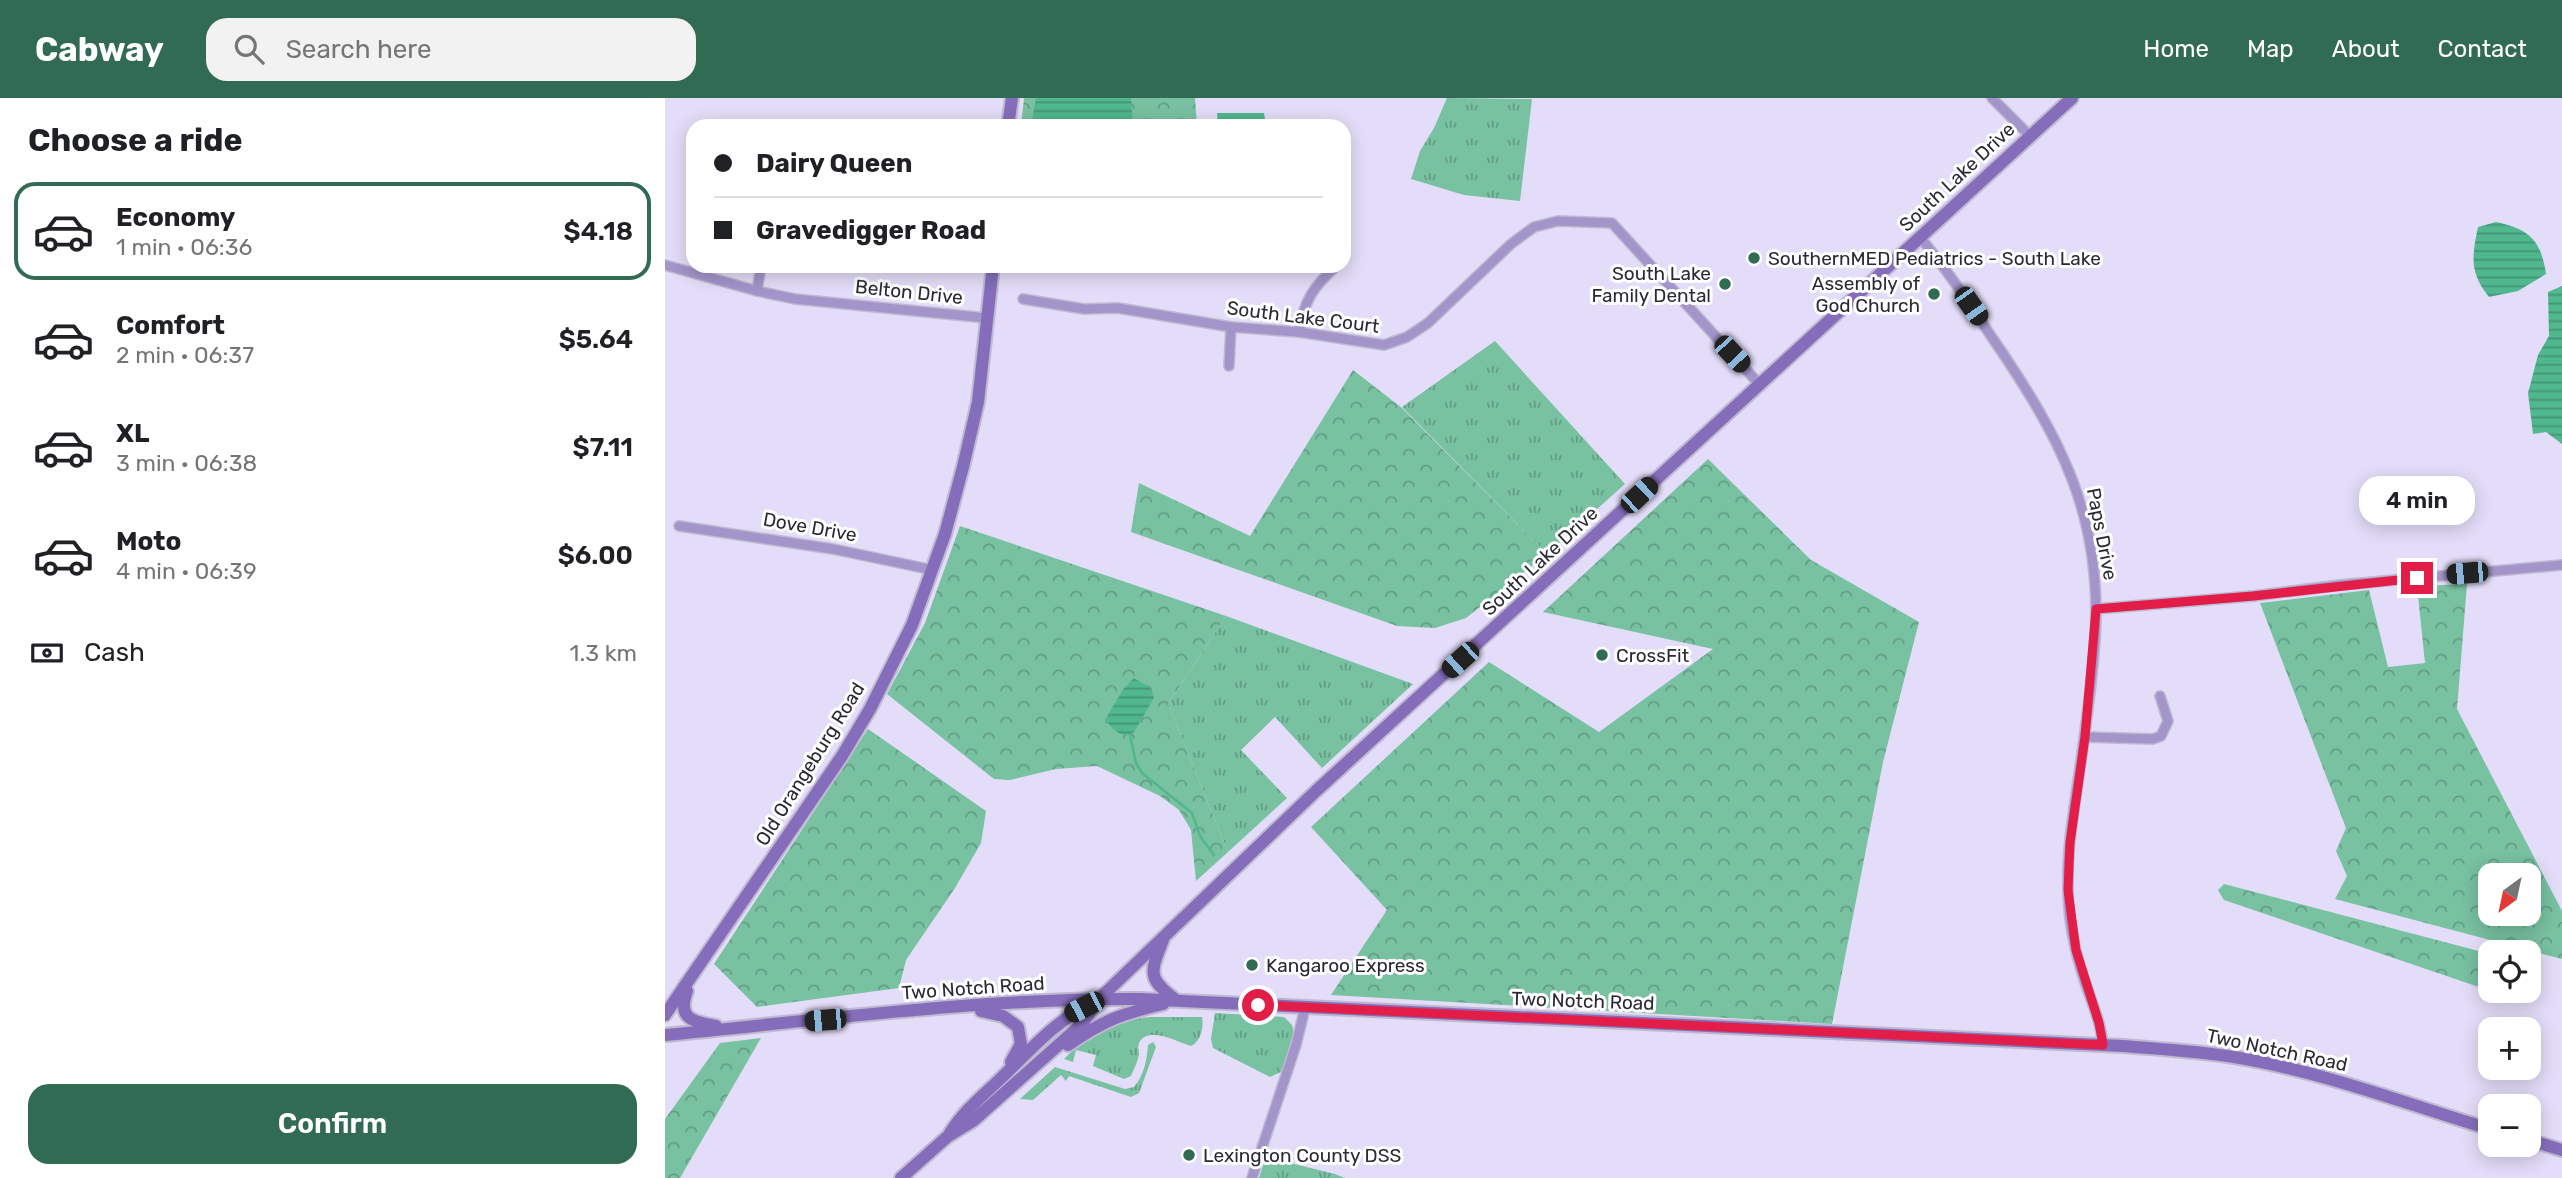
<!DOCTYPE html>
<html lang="en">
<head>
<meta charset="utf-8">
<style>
	body { margin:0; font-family:Rubik,sans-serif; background:#f2f2f2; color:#202124; height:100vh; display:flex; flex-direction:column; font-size:26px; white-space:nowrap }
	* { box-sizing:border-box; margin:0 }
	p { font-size:23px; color:#757577 }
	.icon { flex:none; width:38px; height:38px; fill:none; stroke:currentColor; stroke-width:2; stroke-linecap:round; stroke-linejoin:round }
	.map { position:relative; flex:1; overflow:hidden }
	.drawer { display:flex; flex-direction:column; background:#fff; width:665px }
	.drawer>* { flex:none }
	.hud { position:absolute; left:21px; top:21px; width:665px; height:154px; border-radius:21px; box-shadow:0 4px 18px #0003; display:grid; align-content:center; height:154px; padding:0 28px; background:#fff }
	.needle { width:46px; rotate:213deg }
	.controls { position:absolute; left:1813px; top:765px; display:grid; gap:14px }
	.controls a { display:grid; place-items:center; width:63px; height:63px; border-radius:14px; background:#fff; box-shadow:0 4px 18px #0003; font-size:35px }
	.end { position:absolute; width:32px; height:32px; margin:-16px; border:9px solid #e11d48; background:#fff; box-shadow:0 0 0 4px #fff }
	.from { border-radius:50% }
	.bubble { position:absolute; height:49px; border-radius:21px; background:#fff; box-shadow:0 4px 18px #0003; font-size:23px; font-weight:600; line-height:49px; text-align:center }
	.car { position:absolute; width:21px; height:42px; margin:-21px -10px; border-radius:9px; box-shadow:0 0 5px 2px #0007; background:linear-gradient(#222 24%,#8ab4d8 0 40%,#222 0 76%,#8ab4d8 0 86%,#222 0) }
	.hud b { display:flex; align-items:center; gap:24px; height:66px; font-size:26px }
	.hud b+b { border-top:2px solid #e0e0e0 }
	.hud i { width:18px; height:18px; background:#202124 }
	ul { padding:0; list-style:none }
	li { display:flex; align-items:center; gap:21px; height:98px; margin:0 14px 10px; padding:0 14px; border:4px solid transparent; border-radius:21px }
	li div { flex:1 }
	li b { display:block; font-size:26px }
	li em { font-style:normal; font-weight:600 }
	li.on { border-color:#316b53 }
	li>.icon { width:63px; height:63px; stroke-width:1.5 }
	h2 { padding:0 28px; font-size:32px; line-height:84px }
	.pay { display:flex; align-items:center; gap:18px; height:77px; padding:0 28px; font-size:26px }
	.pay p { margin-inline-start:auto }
	.cta { display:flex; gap:14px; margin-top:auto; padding:14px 28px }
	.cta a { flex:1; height:80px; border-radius:21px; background:#316b53; color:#fff; font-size:28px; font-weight:600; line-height:80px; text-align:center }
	header { display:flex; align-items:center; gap:42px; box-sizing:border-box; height:98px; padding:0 35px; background:#316b53; color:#fff }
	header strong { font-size:33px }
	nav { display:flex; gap:38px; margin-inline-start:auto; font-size:24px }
	.search { width:490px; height:63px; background:#f2f2f2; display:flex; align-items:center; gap:18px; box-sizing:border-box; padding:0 24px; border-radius:21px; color:#757577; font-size:26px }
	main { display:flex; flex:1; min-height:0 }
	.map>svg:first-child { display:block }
</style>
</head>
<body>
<header>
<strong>Cabway</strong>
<div class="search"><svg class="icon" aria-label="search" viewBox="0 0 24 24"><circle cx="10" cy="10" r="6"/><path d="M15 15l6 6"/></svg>Search here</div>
<nav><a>Home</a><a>Map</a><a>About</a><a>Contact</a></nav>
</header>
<main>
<section class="drawer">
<h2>Choose a ride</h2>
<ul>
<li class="on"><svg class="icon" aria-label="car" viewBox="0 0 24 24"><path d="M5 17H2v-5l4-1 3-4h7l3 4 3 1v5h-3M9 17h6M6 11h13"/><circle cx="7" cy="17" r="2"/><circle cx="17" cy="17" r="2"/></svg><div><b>Economy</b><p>1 min · 06:36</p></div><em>$4.18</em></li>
<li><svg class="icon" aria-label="car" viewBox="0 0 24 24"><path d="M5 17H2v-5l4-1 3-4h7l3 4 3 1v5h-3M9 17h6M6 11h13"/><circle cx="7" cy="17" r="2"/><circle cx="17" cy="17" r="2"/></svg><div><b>Comfort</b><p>2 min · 06:37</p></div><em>$5.64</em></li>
<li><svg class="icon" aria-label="car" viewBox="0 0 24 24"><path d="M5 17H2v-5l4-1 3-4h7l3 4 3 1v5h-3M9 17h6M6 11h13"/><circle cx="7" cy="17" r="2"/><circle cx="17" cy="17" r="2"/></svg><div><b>XL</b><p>3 min · 06:38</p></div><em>$7.11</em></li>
<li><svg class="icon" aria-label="car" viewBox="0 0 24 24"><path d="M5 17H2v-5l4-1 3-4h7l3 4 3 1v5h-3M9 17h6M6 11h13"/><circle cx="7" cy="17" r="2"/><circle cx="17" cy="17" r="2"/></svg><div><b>Moto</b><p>4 min · 06:39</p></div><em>$6.00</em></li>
</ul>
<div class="pay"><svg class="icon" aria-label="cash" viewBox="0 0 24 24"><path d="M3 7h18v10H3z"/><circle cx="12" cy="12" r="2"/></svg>Cash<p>1.3 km</p></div>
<div class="cta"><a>Confirm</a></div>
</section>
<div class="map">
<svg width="1897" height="1080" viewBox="0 0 1897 1080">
	<defs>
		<pattern id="grass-tufts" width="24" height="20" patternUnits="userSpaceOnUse" patternTransform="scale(1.75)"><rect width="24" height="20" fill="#78c1a1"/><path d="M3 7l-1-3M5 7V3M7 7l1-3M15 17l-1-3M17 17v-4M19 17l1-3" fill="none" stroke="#639d84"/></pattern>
		<pattern id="forest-crowns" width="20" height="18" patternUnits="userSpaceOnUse" patternTransform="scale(1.75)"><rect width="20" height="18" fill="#78c1a1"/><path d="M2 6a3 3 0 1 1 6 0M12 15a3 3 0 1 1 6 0" fill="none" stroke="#639d84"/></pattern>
		<pattern id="water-rules" width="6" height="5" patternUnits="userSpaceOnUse" patternTransform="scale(1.75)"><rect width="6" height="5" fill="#50b78e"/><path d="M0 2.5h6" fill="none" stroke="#439575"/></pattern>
	</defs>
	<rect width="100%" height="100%" fill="#e4ddf9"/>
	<g fill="url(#grass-tufts)">
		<polygon points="782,0 867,1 855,103 799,97 746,81 755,53 769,30"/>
		<polygon points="830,243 960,386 882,456 737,309"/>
		<polygon points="561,518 748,586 657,670 610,619 576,652 622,700 563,754 503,606"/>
		<polygon points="550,915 619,919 627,927 629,935 618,973 605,979 548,950 546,941"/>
		<path d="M485,919H537C539,928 536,944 526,948C513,944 482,927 474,945C472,951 474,950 474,956C473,963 469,971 466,978L459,981L428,968L431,957L411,952L408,964L399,961C425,935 449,923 485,919Z"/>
		<path d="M488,944L491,949L474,995L466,999L404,978L401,983L396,977L368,1002L355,1001L390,969L460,991L469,989C479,978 482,961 483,947Z"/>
		<polygon points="601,1059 670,1076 680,1080 594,1080"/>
	</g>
	<g fill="url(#forest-crowns)" fill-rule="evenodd">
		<polygon points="359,0 530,0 532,28 356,28"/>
		<polygon points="688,272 737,310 882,456 801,520 770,530 732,528 466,434 474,385 585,438"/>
		<polygon points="1043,361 1146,462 1254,524 1218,664 1167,926 666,897 722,812 646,729 824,564 934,634 1048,551 878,514"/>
		<polygon points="295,428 561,518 503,606 563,754 531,783 526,732 514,712 495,698 432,668 391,671 345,682 329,681 222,596 260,525"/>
		<path d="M1802,486L1792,611L1897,813V861L1670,801L1682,778L1671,753L1681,730L1595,505L1704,492L1723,569L1760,565L1752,488ZM1864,777V816H1825V777Z"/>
		<polygon points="203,631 321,713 316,745 290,790 241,862 234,890 92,909 49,866"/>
		<polygon points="1559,786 1825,856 1825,892 1862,893 1846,900 1559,802 1553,792"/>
		<polygon points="96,940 15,1080 0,1080 0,1021 55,945"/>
	</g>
	<g fill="url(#water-rules)">
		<polygon points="371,0 466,0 468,28 366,28"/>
		<polygon points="552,15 599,15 601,28 553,28"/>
		<path d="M1831,124C1864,131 1876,142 1881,176L1853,193L1824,199C1804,174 1807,158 1813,129Z"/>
		<polygon points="1897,188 1897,346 1881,334 1868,336 1863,295 1873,257 1884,238 1883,194"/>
		<path d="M469,580L485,590L489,600L469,634C457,642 448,631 440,622L459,590Z"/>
	</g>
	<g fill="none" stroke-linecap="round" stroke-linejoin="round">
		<polyline stroke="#50b78e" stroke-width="2.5" points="465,637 471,665 477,675 527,715 535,738 549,757"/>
		<defs>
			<g id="street">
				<polyline points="1327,0 1365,38"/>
				<path d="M1255,139C1281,171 1304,204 1326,238C1394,337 1438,416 1430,541C1427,588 1420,636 1413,683C1408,718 1402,752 1403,788C1403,819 1409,851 1419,881C1426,903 1436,924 1438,947"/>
				<polyline points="0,167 92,193 130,201 322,220"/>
				<polyline points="92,193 96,168"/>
				<polyline points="358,201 419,211 453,210 566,229 634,234 719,247 742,239 763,225 846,146 869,129 893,123 947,125 1095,287"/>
				<path d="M634,234C639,203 648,189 671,168"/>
				<polyline points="564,268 566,229"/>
				<polyline points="14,428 168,451 268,472"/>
				<polyline points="1431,511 1588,498 1675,487 1897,467"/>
				<polyline points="1420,639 1488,641 1496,638 1503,623 1495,598"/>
				<polyline points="587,1080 631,947 640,910"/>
			</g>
			<g id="secondary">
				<polyline points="343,28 347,0"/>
				<path d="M498,842C485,875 482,880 511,902"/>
				<path d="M22,893C12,920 27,924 51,928"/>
				<polyline points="316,913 338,918 353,929 356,946 346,964"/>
				<polyline points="0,917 177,658 205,611 247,527 280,436 298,369 313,304 328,168"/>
				<path d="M0,937C157,922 316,900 475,901L1458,948C1495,951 1532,953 1569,959C1656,973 1741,1006 1825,1031"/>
				<path d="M403,947C439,922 456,916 498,906"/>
				<path d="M285,1035C298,1014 315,1000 333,983C365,953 387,925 428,904"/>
				<polyline points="1864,1042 1897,1052"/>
				<polyline points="236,1080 282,1039 308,1023 418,925 434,901 651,693 1407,0"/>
			</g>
		</defs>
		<use href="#street" stroke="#bfb9d1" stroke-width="12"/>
		<use href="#secondary" stroke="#bfb9d1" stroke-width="16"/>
		<use href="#street" stroke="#a394ca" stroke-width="9"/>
		<use href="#secondary" stroke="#866dbb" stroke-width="12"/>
	</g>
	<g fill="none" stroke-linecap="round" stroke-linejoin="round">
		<polyline stroke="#e11d48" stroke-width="9" points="593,907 1438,947 1434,925 1411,852 1403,792 1405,745 1420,639 1431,511 1588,498 1752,480"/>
	</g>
	<g fill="#316b53" stroke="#fff" stroke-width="2.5">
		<circle cx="1089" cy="160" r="7"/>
		<circle cx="1060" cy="186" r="7"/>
		<circle cx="1269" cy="196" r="7"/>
		<circle cx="937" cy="557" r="7"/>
		<circle cx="587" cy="867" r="7"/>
		<circle cx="524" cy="1057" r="7"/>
	</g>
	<g text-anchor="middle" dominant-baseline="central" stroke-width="6" stroke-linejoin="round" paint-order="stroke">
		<g font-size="19" fill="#2b2933" stroke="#fff">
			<text transform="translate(1292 79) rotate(-43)">South Lake Drive</text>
			<text transform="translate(244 194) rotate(6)">Belton Drive</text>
			<text transform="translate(638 219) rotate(7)">South Lake Court</text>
			<text transform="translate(145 429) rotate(10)">Dove Drive</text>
			<text transform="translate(1437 436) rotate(79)">Paps Drive</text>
			<text transform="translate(875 463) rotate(-43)">South Lake Drive</text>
			<text transform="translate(145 666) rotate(-58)">Old Orangeburg Road</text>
			<text transform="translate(308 890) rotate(-4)">Two Notch Road</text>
			<text transform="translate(918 903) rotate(2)">Two Notch Road</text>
			<text transform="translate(1612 952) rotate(12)">Two Notch Road</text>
		</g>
		<g font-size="19" fill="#2b2933" stroke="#fff" text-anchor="start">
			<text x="1103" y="160">SouthernMED Pediatrics - South Lake</text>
			<text x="1046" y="175" text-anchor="end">South Lake<tspan x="1046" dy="22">Family Dental</tspan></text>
			<text x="1255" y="185" text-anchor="end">Assembly of<tspan x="1255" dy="22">God Church</tspan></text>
			<text x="951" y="557">CrossFit</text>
			<text x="601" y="867">Kangaroo Express</text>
			<text x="538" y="1057">Lexington County DSS</text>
		</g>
	</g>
</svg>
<div class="controls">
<a><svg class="needle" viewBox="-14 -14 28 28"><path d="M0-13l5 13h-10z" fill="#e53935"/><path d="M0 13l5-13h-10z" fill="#757577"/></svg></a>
<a><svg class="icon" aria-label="locate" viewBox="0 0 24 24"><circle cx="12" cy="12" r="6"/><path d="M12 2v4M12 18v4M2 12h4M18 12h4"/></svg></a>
<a>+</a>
<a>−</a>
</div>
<i class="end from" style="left:593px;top:907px"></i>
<i class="end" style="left:1752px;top:480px"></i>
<div class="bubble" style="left:1694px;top:378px;width:116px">4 min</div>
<i class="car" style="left:1306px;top:208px;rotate:145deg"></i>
<i class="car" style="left:1067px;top:256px;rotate:137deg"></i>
<i class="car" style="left:974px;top:397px;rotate:47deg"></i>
<i class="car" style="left:1802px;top:475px;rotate:265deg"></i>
<i class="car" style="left:795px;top:562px;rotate:228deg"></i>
<i class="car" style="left:419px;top:909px;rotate:243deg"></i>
<i class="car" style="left:160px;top:922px;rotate:265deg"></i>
<div class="hud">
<b><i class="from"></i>Dairy Queen</b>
<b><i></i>Gravedigger Road</b>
</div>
</div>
</main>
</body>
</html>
